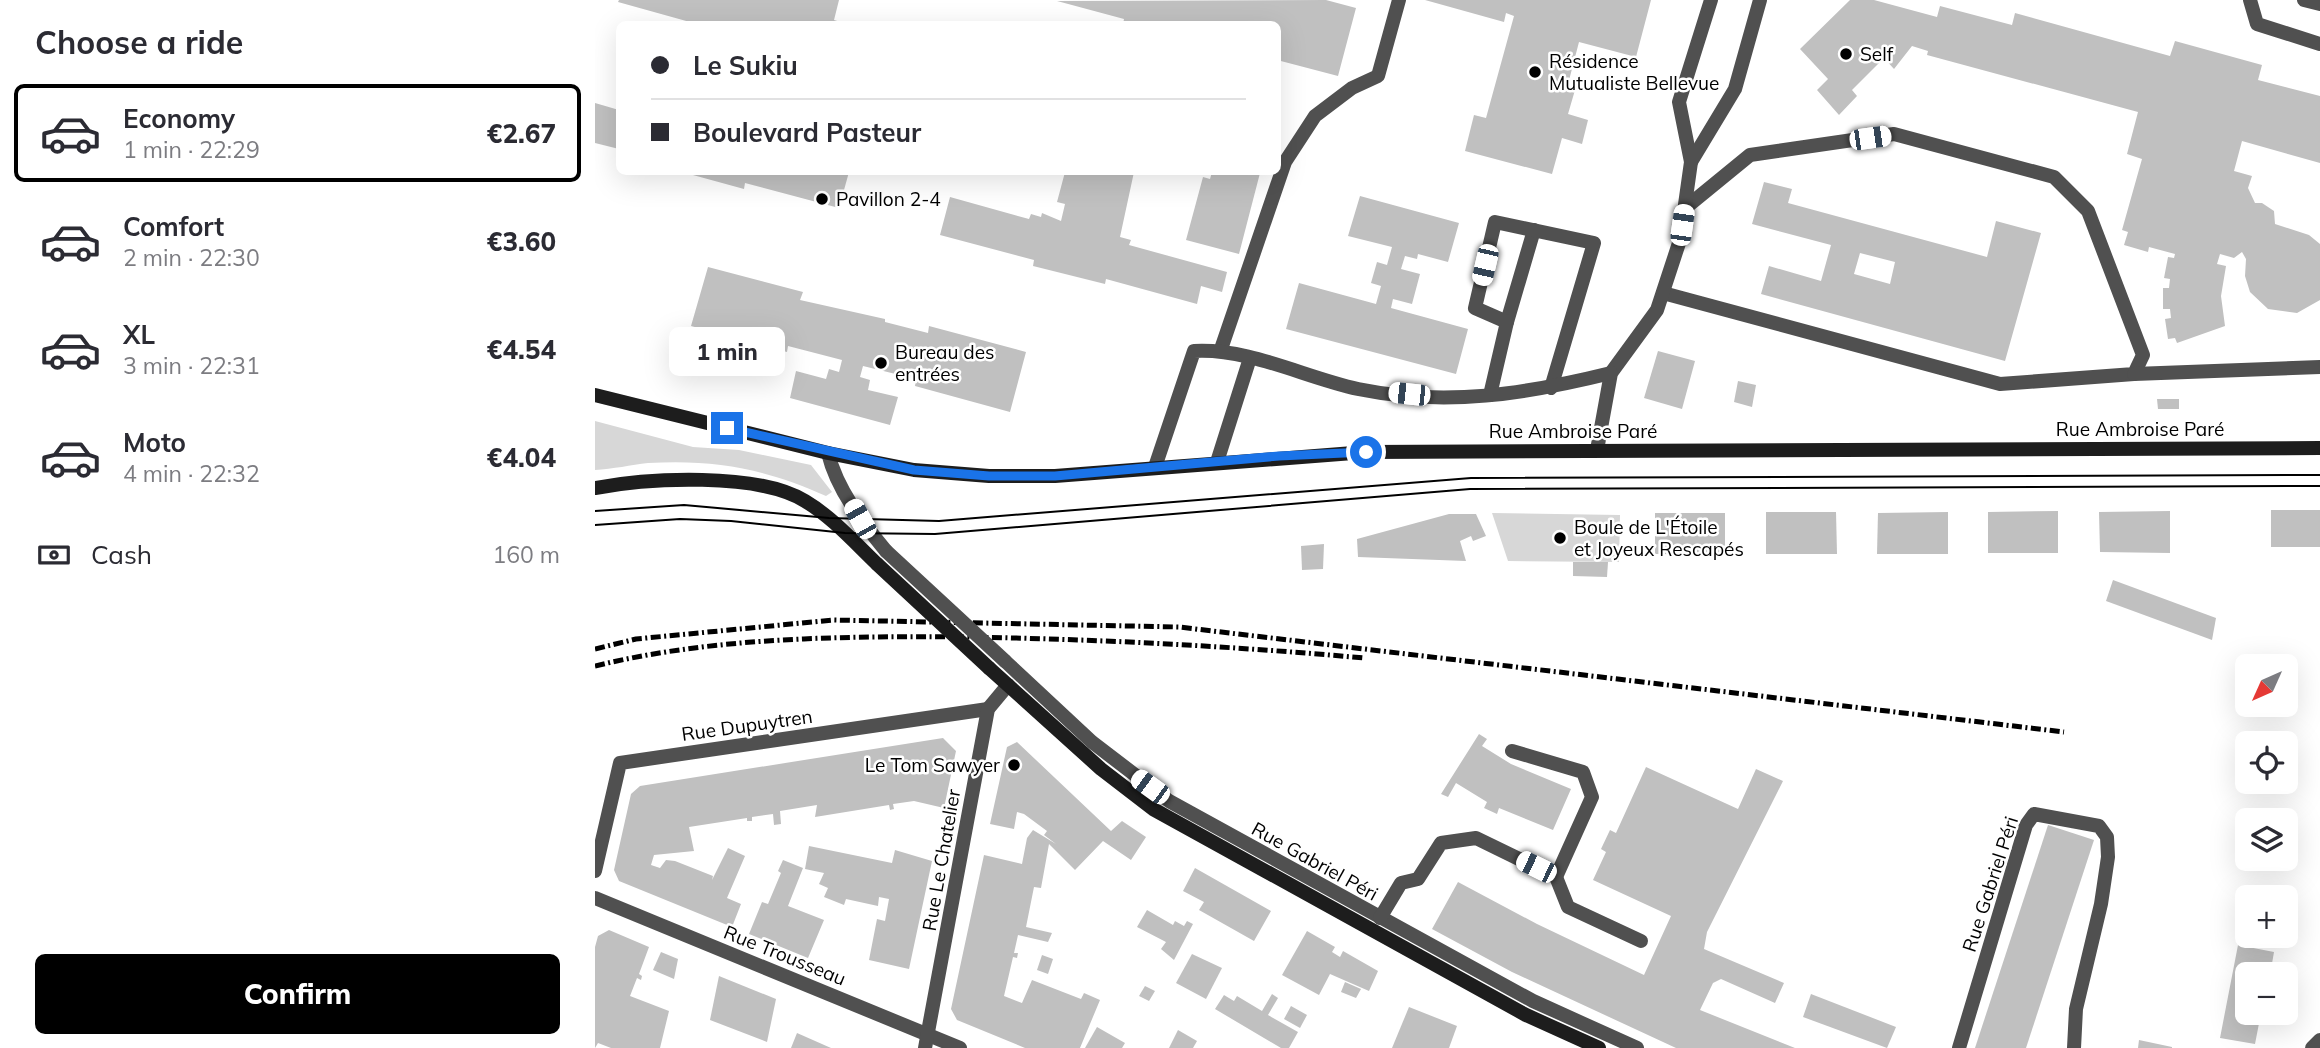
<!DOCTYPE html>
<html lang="en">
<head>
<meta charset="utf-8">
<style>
	body { margin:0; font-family:Mulish,sans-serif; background:#f7f7f7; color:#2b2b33; height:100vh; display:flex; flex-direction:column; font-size:26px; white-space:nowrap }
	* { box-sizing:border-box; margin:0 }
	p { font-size:23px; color:#7c7c81 }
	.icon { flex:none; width:38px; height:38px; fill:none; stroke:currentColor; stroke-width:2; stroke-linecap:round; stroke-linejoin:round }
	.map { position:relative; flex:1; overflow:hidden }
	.sheet { display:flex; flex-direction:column; background:#fff; width:595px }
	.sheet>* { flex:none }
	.top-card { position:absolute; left:21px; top:21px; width:665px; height:154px; border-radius:10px; box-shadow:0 7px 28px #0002; display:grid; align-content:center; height:154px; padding:0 35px; background:#fff }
	.needle { width:46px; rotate:225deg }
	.fabs { position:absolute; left:1640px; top:654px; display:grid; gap:14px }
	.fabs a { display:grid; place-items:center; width:63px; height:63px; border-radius:10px; background:#fff; box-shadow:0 7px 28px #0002; font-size:35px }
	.end { position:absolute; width:32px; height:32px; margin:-16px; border:9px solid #1a73e8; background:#fff; box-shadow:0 0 0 4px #fff }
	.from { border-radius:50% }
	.bubble { position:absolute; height:49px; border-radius:10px; background:#fff; box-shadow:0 7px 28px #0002; font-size:23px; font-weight:800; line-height:49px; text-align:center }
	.car { position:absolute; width:21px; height:42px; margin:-21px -10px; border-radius:9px; box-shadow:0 0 5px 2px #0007; background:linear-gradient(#fff 24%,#345 0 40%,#fff 0 76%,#345 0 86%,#fff 0) }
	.top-card b { display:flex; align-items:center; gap:24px; height:66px; font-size:26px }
	.top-card b+b { border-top:2px solid #e1e1e2 }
	.top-card i { width:18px; height:18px; background:#2b2b33 }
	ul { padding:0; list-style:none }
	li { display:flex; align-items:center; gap:21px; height:98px; margin:0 14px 10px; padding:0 21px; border:4px solid transparent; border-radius:10px }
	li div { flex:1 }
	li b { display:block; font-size:26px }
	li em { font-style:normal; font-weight:800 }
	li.current { border-color:#000 }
	li>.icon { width:63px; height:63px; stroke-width:1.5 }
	h2 { padding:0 35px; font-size:32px; line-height:84px }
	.pay { display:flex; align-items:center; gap:18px; height:77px; padding:0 35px; font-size:26px }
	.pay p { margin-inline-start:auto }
	.primary-button { display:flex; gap:14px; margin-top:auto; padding:14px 35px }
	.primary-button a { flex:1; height:80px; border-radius:10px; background:#000; color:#fff; font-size:28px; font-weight:800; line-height:80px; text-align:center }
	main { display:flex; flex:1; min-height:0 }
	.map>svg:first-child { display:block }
</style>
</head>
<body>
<main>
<section class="sheet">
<h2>Choose a ride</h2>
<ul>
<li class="current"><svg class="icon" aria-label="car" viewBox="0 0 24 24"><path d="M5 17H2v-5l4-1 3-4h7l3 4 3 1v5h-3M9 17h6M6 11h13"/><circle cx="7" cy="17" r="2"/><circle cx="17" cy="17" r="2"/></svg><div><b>Economy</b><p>1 min · 22:29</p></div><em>€2.67</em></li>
<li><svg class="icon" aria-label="car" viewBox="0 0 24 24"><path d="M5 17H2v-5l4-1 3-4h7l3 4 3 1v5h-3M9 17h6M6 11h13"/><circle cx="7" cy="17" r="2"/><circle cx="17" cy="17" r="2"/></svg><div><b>Comfort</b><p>2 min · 22:30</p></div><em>€3.60</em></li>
<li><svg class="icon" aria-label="car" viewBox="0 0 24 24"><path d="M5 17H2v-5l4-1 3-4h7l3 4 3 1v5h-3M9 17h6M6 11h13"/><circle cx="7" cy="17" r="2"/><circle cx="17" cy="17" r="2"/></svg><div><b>XL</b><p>3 min · 22:31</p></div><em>€4.54</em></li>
<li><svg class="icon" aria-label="car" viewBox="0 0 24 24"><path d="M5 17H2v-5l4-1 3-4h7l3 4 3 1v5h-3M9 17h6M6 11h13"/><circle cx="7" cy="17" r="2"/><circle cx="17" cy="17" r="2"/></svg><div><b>Moto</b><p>4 min · 22:32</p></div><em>€4.04</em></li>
</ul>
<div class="pay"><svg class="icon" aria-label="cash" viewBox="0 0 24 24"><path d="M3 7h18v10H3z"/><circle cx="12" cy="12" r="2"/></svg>Cash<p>160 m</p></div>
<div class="primary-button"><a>Confirm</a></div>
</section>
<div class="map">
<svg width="1725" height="1048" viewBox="0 0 1725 1048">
	<rect width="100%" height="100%" fill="#fff"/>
	<g fill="#d7d7d7">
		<path d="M0,421L98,447L144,450L216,465L237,492L231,496C171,469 120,459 53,463C36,465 18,469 0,470Z"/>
		<polygon points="897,513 1025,515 1024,562 913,561"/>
	</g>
	<g fill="#c0c0c0" fill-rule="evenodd">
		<polygon points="24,0 244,0 239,20 252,24 102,24 23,2"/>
		<polygon points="731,0 761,8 743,76 682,60 682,24 528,24 529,19 462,1"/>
		<polygon points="830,0 1056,0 1041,57 984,42 972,88 980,90 973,114 993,120 987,144 967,138 957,174 870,151 879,115 891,118 919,16 911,13 909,22"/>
		<polygon points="1255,0 1279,0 1342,17 1345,6 1417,25 1420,13 1575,56 1580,41 1667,65 1663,80 1725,96 1725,163 1647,141 1639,171 1657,176 1653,188 1660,203 1667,203 1679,211 1680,224 1714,235 1725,244 1725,300 1702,313 1673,309 1655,292 1650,276 1651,259 1647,252 1639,258 1625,254 1622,264 1631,266 1626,296 1630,326 1582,343 1580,338 1573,339 1570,319 1576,318 1575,309 1568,309 1568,288 1574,288 1575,279 1569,278 1573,257 1579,258 1580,254 1554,247 1553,252 1529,245 1533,232 1527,230 1547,159 1532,154 1543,112 1332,55 1333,51 1317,46 1299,69 1289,58 1257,90 1262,96 1244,115 1222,90 1233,79 1205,49"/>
		<polygon points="0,103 24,110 24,149 0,143"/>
		<polygon points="87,172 254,172 244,208 150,183 149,189"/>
		<polygon points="470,172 539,172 525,237 536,240 534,245 632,272 627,292 606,286 602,304 511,279 510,284 438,266 439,260 345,235 355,197 434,219 436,214 446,217 447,213 466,221 470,204 462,202"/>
		<polygon points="617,172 665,173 644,254 591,240 608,177 615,179"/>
		<path d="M1169,182L1197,189L1193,203L1392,257L1401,221L1446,233L1410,361L1166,294L1174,266L1226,281L1236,245L1157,224ZM1265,253L1300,262L1295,284L1259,274Z"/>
		<polygon points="765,196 864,223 853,262 823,254 822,259 810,256 806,269 825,274 817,304 798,299 796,308 873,329 861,374 691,329 704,283 781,304 786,286 776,283 782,262 792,265 797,247 753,236"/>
		<polygon points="113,267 208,292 205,300 290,319 290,322 333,333 334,326 431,352 415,412 320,386 321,379 268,366 265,377 275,380 273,390 303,397 295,425 195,398 201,371 231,379 234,369 244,372 247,360 193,346 192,352 96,326"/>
		<polygon points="1063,351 1100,361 1087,409 1049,398"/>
		<polygon points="1143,381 1161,385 1157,407 1139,402"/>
		<polygon points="1562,399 1584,399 1584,409 1563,409"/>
		<rect x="1676" y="510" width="49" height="37"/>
		<polygon points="1463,511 1463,553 1393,553 1393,512"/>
		<polygon points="1575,511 1575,553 1505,552 1504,512"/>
		<polygon points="1171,512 1241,512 1242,554 1171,554"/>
		<polygon points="1353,512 1353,554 1282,554 1283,513"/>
		<polygon points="1060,513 1130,513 1130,555 1060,554"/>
		<polygon points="854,514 881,514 891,536 878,541 876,536 865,541 871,561 763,557 762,539"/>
		<polygon points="729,544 728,569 707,570 706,546"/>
		<polygon points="978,562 1013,562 1012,577 978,576"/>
		<polygon points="1518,580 1621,618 1617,640 1511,601"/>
		<polygon points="884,734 892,739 887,746 916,764 976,789 958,830 904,808 902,814 889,808 892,802 861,783 853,797 846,794"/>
		<polygon points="348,738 361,751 349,808 319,801 298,804 299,809 295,810 294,805 220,817 222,805 185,811 186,824 179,825 178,814 157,817 157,821 152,821 152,818 94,827 99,851 59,855 56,865 65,868 71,860 80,861 118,876 117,880 133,848 150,856 132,898 146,904 137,927 24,881 19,870 36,794 45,786"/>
		<polygon points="422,742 516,831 527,821 551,837 536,860 508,841 480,870 454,844 446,888 439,887 431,927 457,933 453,942 423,935 419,953 423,953 422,958 418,957 409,996 427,1003 437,980 486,999 489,993 505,1000 485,1048 430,1048 362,1020 356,1009 389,855 427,864 432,838 438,830 461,844 449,835 452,831 429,814 422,812 419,829 395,824 412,747"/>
		<polygon points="1051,767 1143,809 1161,769 1188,781 1112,932 1109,949 1189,983 1180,1003 1126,979 1118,983 1105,1010 1200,1048 1081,1048 917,972 837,929 863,882 942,924 1049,975 1076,916 998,880 1011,852 1006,849 1015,830 1021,833"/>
		<polygon points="1453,825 1499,840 1431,1048 1380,1048"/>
		<polygon points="214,846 297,863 300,850 337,861 314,969 274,960 282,919 290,921 294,899 284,897 283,906 251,899 249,905 229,897 233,888 224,884 229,873 210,869"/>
		<polygon points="188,860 208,868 193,906 229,920 213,958 154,934 167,902 173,904 186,873 183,871"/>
		<polygon points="600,868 676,911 659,941 604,910 609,902 588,891"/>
		<polygon points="552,910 578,925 580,921 589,926 592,921 598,924 579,960 566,949 571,942 542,927"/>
		<polygon points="14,930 54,947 44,974 47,976 46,980 42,978 35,996 74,1011 65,1048 16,1048 3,1043 0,1048 0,947 3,936"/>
		<polygon points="712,931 740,947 737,952 745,957 748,951 783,971 774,991 735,974 724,995 687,975"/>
		<polygon points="1643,945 1679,952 1675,975 1652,975 1652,1013 1666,1013 1660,1044 1625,1038"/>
		<polygon points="66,952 83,959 79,979 58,970"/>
		<polygon points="597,954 627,968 611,999 581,983"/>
		<polygon points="447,955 458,959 453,974 442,970"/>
		<polygon points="124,976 181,999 172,1042 115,1020"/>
		<polygon points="750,982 766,989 761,998 746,992"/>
		<polygon points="550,986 560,991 554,1001 544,996"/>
		<polygon points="677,994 683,998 673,1015 703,1032 694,1048 686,1048 620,1009 629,995 639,1001 642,996 667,1011"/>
		<polygon points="1216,994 1301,1027 1292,1048 1208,1017"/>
		<polygon points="696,1006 712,1015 705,1028 689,1019"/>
		<polygon points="814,1007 862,1026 854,1048 797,1048"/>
		<polygon points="502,1027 530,1043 527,1048 490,1048"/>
		<polygon points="583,1030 602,1041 598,1048 574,1048"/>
		<polygon points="202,1033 236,1048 196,1048"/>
		<polygon points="1544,1040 1577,1047 1577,1048 1543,1048"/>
	</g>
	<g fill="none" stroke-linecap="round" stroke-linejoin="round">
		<g stroke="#505050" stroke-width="14">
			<polyline points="1655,0 1662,24 1725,44"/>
			<polyline points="1709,0 1725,4"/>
			<polyline points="1096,162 1140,89 1165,0"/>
			<polyline points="1068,293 1405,384 1539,374 1548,355 1493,211 1459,177 1299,134 1155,155 1089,209"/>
			<polyline points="912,322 939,230"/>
			<polyline points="626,349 690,162 720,116 757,88 783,76 804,0"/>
			<polyline points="1539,374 1725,367"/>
			<polyline points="895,395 912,322 880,308 900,222 999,243 956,388"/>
			<polyline points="1002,450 1016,373 1062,310 1085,240 1096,162 1084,102 1116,0"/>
			<path d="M233,453C242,490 268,523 291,551"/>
			<polyline points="622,462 655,358"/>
			<path d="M560,467L599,351C655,348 708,377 763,389C851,407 931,394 1016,373"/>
			<polyline points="410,661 497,742 574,801 938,1001 1042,1048"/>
			<polyline points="961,877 973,907 1046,941"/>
			<polyline points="785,918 806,883 823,879 846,843 881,838 961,877 997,797 988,772 917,751"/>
		</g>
		<g stroke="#505050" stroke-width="14">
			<polyline points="0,871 25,763 393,709"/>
			<polyline points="0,898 365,1048"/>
			<polyline points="330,1048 393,709 413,685"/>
			<polyline points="1364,1048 1431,825 1439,814 1504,826 1512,837 1513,857 1506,904 1481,1009 1479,1048"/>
			<polyline points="1717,1048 1725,1040"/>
		</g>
		<g stroke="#1d1d1d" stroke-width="14">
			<polyline points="0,395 233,453 319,470 394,476 460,476 771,452 1725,448"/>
			<path d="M0,488C53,478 163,472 210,501C237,517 259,542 282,564"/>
			<polyline points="394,668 506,769 558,809 931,1015 1004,1048"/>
		</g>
		<g stroke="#000" stroke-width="2">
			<polyline points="0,511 89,505 234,518 344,521 876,478 1725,475"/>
			<polyline points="0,525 85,519 136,521 250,533 340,534 875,489 1725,486"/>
		</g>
		<g stroke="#000" stroke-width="5" stroke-dasharray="10 3.5 2 3.5" stroke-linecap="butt">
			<polyline points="0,649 41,639 238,620 584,627 1469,732"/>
			<path d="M0,666C119,637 246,636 368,637C502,639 635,646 769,658"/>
		</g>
		<polyline stroke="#505050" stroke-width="14" points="291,551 410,661"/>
		<polyline stroke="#1d1d1d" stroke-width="14" points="282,564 394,668"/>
	</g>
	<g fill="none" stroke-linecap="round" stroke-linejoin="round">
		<polyline stroke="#1a73e8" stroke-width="9" points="132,428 319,470 394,476 460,476 684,456 771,452"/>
	</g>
	<g fill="#000" stroke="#fff" stroke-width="2.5">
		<circle cx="1251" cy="54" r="7"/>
		<circle cx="940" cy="72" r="7"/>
		<circle cx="227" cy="199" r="7"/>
		<circle cx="286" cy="363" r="7"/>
		<circle cx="965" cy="538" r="7"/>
		<circle cx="419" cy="765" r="7"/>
	</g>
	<g text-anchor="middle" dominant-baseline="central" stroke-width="5" stroke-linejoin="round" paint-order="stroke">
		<g font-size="19" fill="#000" stroke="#fff" text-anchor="start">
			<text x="1265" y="54">Self</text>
			<text x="954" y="61">Résidence<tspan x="954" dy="22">Mutualiste Bellevue</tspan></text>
			<text x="241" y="199">Pavillon 2-4</text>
			<text x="300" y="352">Bureau des<tspan x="300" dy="22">entrées</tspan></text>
			<text x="979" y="527">Boule de L'Étoile<tspan x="979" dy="22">et Joyeux Rescapés</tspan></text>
			<text x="405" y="765" text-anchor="end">Le Tom Sawyer</text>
		</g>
		<g font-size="19" fill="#000" stroke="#fff">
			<text x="1545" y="429">Rue Ambroise Paré</text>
			<text x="978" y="431">Rue Ambroise Paré</text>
			<text transform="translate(152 725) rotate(-8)">Rue Dupuytren</text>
			<text transform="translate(346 860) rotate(-80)">Rue Le Chatelier</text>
			<text transform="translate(720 861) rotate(29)">Rue Gabriel Péri</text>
			<text transform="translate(1395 884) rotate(-72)">Rue Gabriel Péri</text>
			<text transform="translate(190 955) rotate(22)">Rue Trousseau</text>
		</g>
	</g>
</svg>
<div class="fabs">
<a><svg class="needle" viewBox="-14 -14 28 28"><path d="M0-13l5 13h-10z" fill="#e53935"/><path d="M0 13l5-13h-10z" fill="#7c7c81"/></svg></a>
<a><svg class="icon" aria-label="locate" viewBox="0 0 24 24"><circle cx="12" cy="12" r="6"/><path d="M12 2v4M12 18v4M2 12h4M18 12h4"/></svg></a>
<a><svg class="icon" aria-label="layers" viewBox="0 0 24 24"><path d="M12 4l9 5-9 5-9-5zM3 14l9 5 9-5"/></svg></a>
<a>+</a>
<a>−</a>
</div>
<i class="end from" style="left:771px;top:452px"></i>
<i class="end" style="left:132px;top:428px"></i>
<div class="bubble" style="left:74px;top:327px;width:116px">1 min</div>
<i class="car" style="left:1275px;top:138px;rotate:82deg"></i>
<i class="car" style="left:1087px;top:225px;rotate:8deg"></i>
<i class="car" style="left:890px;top:265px;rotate:193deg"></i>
<i class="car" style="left:814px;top:394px;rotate:276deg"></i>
<i class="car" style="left:265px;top:519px;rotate:331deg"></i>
<i class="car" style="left:555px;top:787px;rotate:306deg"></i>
<i class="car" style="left:941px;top:867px;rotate:296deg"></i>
<div class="top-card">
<b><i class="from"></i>Le Sukiu</b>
<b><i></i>Boulevard Pasteur</b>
</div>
</div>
</main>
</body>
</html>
